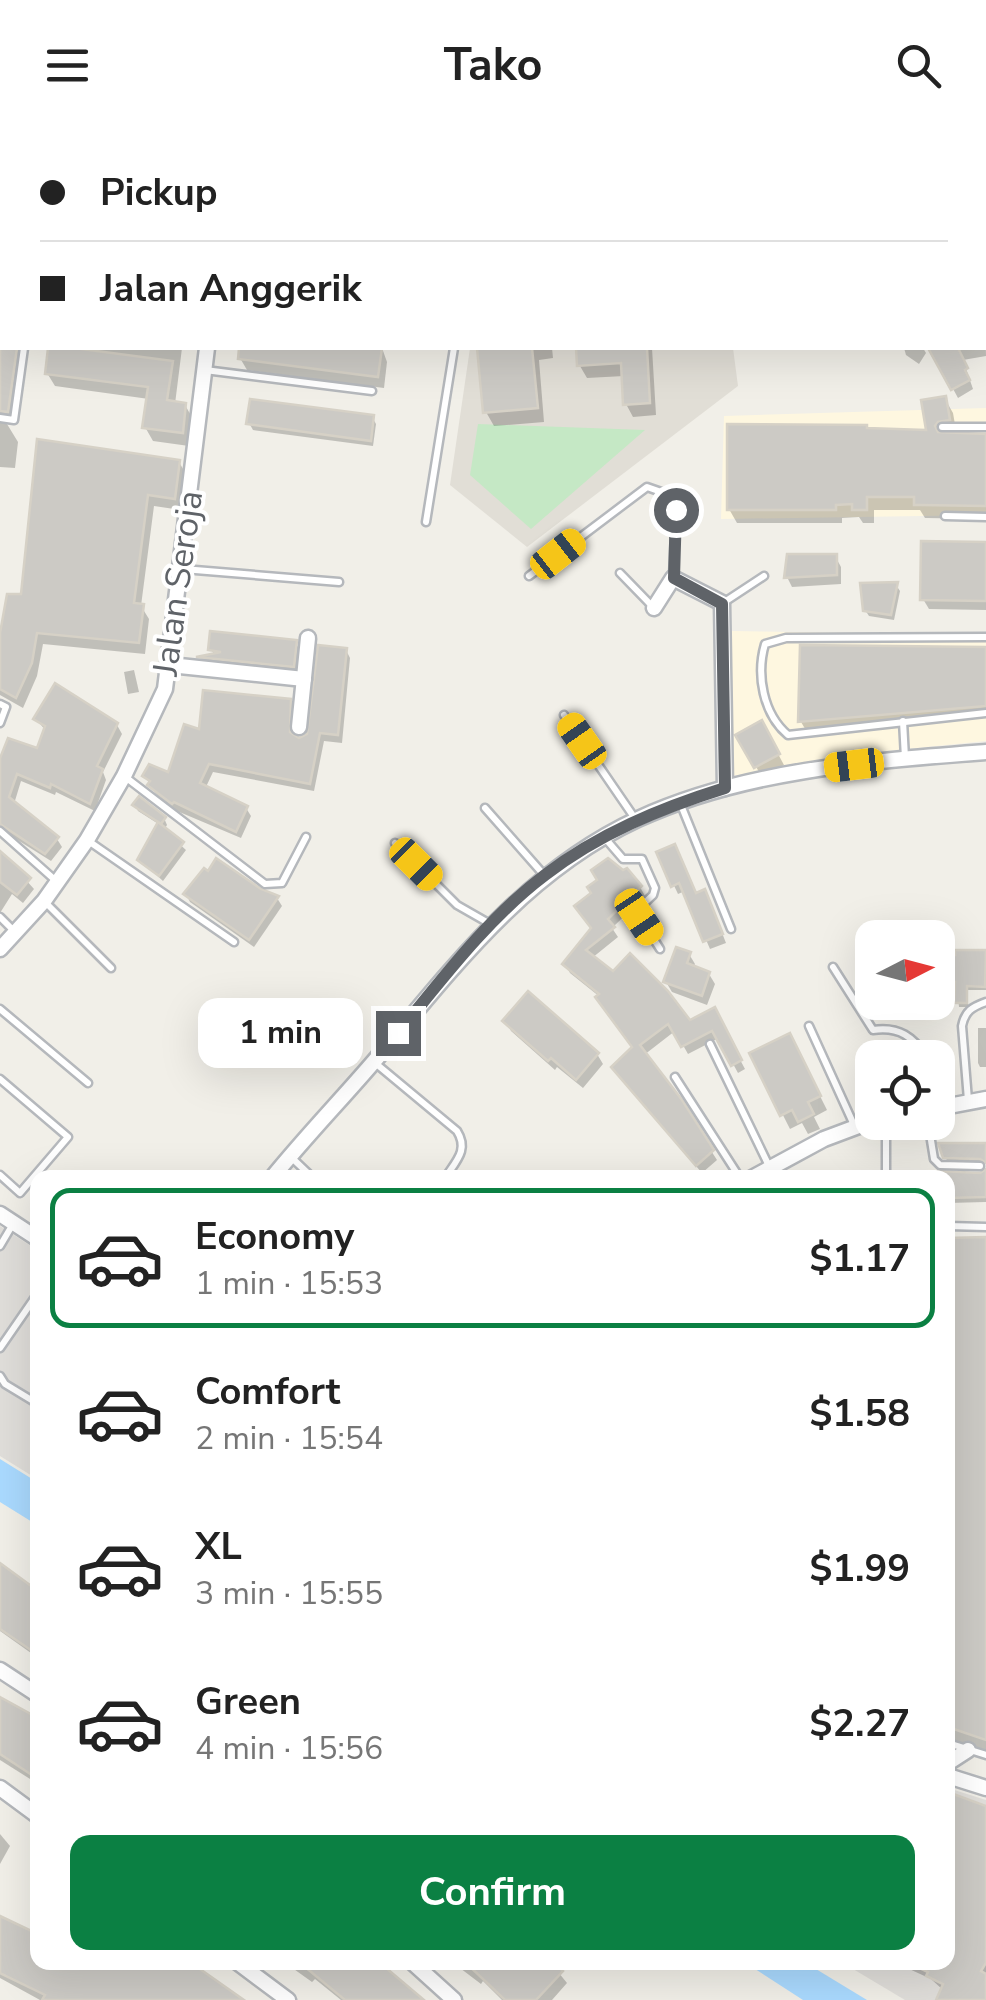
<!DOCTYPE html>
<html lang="en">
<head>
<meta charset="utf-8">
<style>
	body { margin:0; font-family:"Nunito Sans",sans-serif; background:#f6f6f6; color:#222; height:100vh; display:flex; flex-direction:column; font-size:38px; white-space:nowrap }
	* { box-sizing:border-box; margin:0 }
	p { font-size:32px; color:#767676 }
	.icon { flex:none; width:55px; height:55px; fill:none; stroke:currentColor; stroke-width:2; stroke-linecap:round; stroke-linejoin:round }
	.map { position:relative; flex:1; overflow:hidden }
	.side { position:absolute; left:30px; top:1040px; width:925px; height:800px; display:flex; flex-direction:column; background:#fff; border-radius:20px; box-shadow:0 10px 40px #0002 }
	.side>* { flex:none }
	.top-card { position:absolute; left:0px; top:0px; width:988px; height:220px; box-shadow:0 10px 40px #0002; display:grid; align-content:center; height:220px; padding:0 40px; background:#fff }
	.needle { width:65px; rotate:84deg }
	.tools { position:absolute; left:855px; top:790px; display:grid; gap:20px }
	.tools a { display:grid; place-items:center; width:100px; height:100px; border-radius:20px; background:#fff; box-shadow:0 10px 40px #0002; font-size:50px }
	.end { position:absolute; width:45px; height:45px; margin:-22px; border:12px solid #5f6368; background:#fff; box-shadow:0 0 0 5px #fff }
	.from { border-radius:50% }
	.bubble { position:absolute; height:70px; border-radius:20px; background:#fff; box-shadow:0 10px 40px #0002; font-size:32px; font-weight:700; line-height:70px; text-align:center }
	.car { position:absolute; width:30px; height:60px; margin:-30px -15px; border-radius:12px; box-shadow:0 0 8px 2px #0007; background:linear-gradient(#f5c518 24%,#345 0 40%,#f5c518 0 76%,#345 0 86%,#f5c518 0) }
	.top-card b { display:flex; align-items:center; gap:35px; height:95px; font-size:38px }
	.top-card b+b { border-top:2px solid #e0e0e0 }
	.top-card i { width:25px; height:25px; background:#222 }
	ul { padding:18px 0 0; list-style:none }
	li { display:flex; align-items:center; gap:30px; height:140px; margin:0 20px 15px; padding:0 20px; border:5px solid transparent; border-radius:20px }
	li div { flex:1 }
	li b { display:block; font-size:38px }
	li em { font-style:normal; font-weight:700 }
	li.current { border-color:#0b8043 }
	li>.icon { width:90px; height:90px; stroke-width:1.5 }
	.button { display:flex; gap:20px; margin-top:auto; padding:20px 40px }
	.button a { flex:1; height:115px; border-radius:20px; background:#0b8043; color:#fff; font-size:40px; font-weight:700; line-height:115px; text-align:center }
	header { display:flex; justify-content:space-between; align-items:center; height:130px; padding:0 40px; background:#fff; font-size:45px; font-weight:700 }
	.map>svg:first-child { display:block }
</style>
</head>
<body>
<header><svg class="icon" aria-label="menu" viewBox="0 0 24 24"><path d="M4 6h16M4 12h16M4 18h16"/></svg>Tako<svg class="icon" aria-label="search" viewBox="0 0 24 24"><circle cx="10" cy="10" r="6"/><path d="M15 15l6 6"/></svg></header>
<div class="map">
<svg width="986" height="1870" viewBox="0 0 986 1870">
	<rect width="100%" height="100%" fill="#f1efe8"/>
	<g fill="#fef7e0">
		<polygon points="986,278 986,385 721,389 724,286"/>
		<polygon points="732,501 986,505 986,611 867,623 732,646"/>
	</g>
	<g fill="#e0deda">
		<polygon points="0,1096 37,1120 37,1349 0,1326"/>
		<polygon points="948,1658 986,1670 986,1870 905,1870 843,1833 948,1832"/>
	</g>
	<polygon fill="#e1ded6" points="470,218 733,218 738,256 527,417 450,355"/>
	<polygon fill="#c5e8c5" points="478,294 645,300 531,399 470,345"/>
	<g fill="#aadaff">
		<polygon points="0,1329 37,1352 37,1395 0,1372"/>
		<polygon points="746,1833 806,1833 867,1870 803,1870"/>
	</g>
	<g fill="#0003">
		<polygon points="47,0 153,0 143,2"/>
		<polygon points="256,0 416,0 256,2"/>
		<polygon points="985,181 986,226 963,230 973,259 958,268 931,218 942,218 944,221 950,218 985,218"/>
		<polygon points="0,214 2,218 27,218 15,295 7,294 18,312 15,338 0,337"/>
		<polygon points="50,218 182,218 175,274 185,275 193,289 189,316 153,311 145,297 149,269 55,256 47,243"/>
		<polygon points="243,218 382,218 387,232 384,258 247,240 240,228"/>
		<polygon points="480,218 552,218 553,228 539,230 544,292 494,296 486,282"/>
		<polygon points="579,218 652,218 656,285 633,287 626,274 624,246 587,248 580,236"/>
		<polygon points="904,218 923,218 926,223 919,234 906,225"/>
		<polygon points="945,269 953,283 957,306 986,306 986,389 925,388 920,380 874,380 874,393 863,393 859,387 842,388 842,393 737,393 729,379 868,301 929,303"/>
		<polygon points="372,287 376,294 373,316 253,300 249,293"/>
		<polygon points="179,332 186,344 181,380 154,376 141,476 149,489 145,524 43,514 37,546 23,578 0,565 0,500 3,501 23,467"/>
		<polygon points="986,415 986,480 929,479 923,469"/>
		<polygon points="835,426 841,437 841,454 792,457 787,447"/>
		<polygon points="896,455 900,461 894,490 869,486 865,480"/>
		<polygon points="295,512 301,522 299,547 204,537 200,529 215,526 211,519"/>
		<polygon points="346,520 350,528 342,613 324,611 314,661 213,642 205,659 246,678 251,686 241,708 177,681 155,663 145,646 170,646 201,602 290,571 294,580 292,608 304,610 312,599"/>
		<polygon points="986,520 986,586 807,602 801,592"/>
		<polygon points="134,540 139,562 128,564 124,542"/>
		<polygon points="36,589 117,595 122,604 103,642 106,650 95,681 56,662 55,665 21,651 14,674 57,709 62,717 51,731 0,699 0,635 39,621 46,601"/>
		<polygon points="762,594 784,635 762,647 738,606"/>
		<polygon points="135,675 164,688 167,695 164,700 186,720 163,751 140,730 160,695 138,681"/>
		<polygon points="0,721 34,759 23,773 12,764 0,783"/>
		<polygon points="659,724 696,765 709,770 726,813 710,819 685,761 678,764"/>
		<polygon points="640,757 645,766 612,798 618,807 592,828 689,894 714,881 745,939 738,943 719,908 688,924 675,901 644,925 679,971 717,1030 702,1043 619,946 634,918 600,867 570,843 565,834 593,799"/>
		<polygon points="186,764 277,768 282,776 254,817 190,772"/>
		<polygon points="957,822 986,823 986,860 968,860 968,877 959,877 957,856 951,851"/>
		<polygon points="689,824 695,834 693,838 709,844 715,854 707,875 672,862 666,852"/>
		<polygon points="506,891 597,924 603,934 583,958 557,937 555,940 511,901"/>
		<polygon points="978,898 986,898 986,937 980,937 978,933"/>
		<polygon points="797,920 827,980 814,987 820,999 808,1004 802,993 790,999 752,924"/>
		<polygon points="986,1015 986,1033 948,1032 945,1027"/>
		<polygon points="986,1042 986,1072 948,1073 948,1048 981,1045"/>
		<polygon points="948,1110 986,1110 986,1621 948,1610"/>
		<polygon points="0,1436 38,1463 38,1528 0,1501"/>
		<polygon points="0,1570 38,1591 38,1654 0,1630"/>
		<polygon points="948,1664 986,1677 986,1870 938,1870 943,1860 931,1849 894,1832 948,1832"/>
		<polygon points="0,1704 10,1716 0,1734"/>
		<polygon points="0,1788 31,1803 38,1791 38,1832 242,1870 40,1870 0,1848"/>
		<polygon points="284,1832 374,1832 420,1870 341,1870 315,1849 312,1852"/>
		<polygon points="452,1832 550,1832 567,1853 552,1870 502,1870 483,1851 481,1854"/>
	</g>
	<g fill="#cccac5" stroke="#d6d1c6" stroke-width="2.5">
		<polygon points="0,218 17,218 8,282 0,281"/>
		<polygon points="48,218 74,218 173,231 167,270 186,273 183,303 142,298 148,257 45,244"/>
		<polygon points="239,218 382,218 378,247 238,229"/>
		<polygon points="477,218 532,218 538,278 483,283"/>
		<polygon points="576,218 647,218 650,273 623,275 621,233 577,236"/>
		<polygon points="928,218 958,218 968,238 965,240 970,250 951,260"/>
		<polygon points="946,266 950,290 938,292 935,296 938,302 986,304 986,376 920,375 914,375 914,367 867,367 867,380 852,380 852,374 836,375 836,380 727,380 727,294 867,295 867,298 926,300 921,270"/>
		<polygon points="250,269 374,285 371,311 246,294"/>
		<polygon points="37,309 180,330 175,369 148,365 134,473 144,474 139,513 37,503 32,533 16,568 0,559 0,503 7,464 21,464"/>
		<polygon points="921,411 986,412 986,471 920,470"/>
		<polygon points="787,424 837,424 837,445 784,448"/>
		<polygon points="898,452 891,485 863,481 860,453"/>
		<polygon points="210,501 297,510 294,537 196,527 221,522 208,520"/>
		<polygon points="318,515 347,518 338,605 320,603 310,654 209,634 200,653 248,676 236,702 174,672 172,674 147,655 150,651 142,646 149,634 168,642 184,594 199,599 203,560 291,569 290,602 299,608 307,604"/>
		<polygon points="800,515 986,517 986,576 798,592"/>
		<polygon points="55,553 118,593 97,636 103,639 90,674 51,654 50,658 17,644 9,667 59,707 45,724 0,694 0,628 8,608 37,618 45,596 33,589"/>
		<polygon points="762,590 780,624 754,638 735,605"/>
		<polygon points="139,666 166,687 161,694 132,675"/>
		<polygon points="158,692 184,712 159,746 137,730"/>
		<polygon points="675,714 696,763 705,759 723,804 703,812 679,753 671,757 656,722"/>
		<polygon points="0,721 31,748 17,765 0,752"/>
		<polygon points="216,728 261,759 279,766 249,810 183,764 204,738 208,741"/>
		<polygon points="608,728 623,740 627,738 642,756 608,789 615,797 586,820 613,841 630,823 668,861 690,890 715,877 742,930 731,936 712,901 681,917 668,894 640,915 682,970 714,1020 696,1036 611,937 632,917 595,867 599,864 562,834 591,798 574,776 591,763 587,757 597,750 591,740"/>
		<polygon points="676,817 691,822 687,833 710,842 702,866 663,852"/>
		<polygon points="955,820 986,820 985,857 967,856 967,873 954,873 955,852 948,852 949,825 955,825"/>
		<polygon points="528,861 599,923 576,950 551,928 548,931 502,891"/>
		<polygon points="790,903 821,966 808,972 814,984 798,992 792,980 780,986 749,923"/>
		<polygon points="938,1013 986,1013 986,1033 980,1029 943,1028"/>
		<polygon points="986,1039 986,1067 948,1068 948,1048 938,1048 938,1041 980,1043"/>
		<polygon points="986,1107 986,1610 948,1597 948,1108"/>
		<polygon points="0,1433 38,1461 38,1525 0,1499"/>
		<polygon points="0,1567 38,1588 38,1649 0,1624"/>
		<polygon points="948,1662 986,1676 986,1833 981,1841 986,1844 986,1870 936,1870 943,1854 926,1846 928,1842 907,1832 948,1832"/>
		<polygon points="0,1786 38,1804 38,1832 190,1832 244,1870 42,1870 45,1865 0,1843"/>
		<polygon points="299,1832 379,1832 424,1870 345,1870"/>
		<polygon points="465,1832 554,1832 563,1841 536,1870 505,1870"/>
	</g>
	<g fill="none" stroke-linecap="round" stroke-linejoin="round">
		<defs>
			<g id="lane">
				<polyline points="36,0 36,2"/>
				<polyline points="88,2 98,0"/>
				<polyline points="488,2 489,0"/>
				<polyline points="0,205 2,205"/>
				<polyline points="205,240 372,261"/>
				<polyline points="0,288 14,290 24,218"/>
				<polyline points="942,297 986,297"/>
				<polyline points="945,386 986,387"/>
				<polyline points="426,392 454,218"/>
				<polyline points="183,439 339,452"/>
				<polyline points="620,443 653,477"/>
				<polyline points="529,446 647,357 667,364 676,380 673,447"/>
				<polyline points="723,473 764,446"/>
				<path d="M986,507L786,508L765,514C756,545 763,584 788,605L986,583"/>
				<polyline points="0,574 6,577 0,593"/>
				<polyline points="564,585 636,690"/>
				<polyline points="903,591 905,628"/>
				<polyline points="124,646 265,754 282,753 306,707"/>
				<polyline points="681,675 731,799"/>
				<polyline points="485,678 544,745"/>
				<polyline points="0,701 55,750"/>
				<polyline points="604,707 623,729 642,729 655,758 653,765 636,781 660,819"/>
				<polyline points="87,710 234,812"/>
				<polyline points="395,713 457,775 492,795"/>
				<polyline points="45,772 111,838"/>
				<polyline points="0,787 14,801"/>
				<path d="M833,837L873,900C900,896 912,907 929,928"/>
				<polyline points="0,879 88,953"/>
				<polyline points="809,896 854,995"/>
				<polyline points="710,914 769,1036"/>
				<path d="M374,932L457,1001C469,1020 456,1031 445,1048"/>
				<polyline points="675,947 740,1048"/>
				<polyline points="0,949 68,1007 20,1063 0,1045"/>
				<polyline points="938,951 943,975"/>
				<path d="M968,970L962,896C965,881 972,877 986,872"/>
				<polyline points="886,992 886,1048"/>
				<polyline points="928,992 934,1029 940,1035 980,1036"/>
				<polyline points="292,1028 313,1048"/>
				<polyline points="948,1096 986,1097"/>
				<polyline points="0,1116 13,1094"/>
				<polyline points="0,1218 38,1163"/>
				<polyline points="0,1246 5,1254 38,1274"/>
				<polyline points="948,1613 986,1625"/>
			</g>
			<g id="street">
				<polyline points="232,2 233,0"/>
				<polyline points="0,59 2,58"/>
				<polyline points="654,478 673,448 722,473 725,658"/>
				<polyline points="170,535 304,549"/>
				<polyline points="299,597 308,508"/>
				<polyline points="0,819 44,771 87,710 124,646 165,559 207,218"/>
				<polyline points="938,978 986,969"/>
				<path d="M272,1048C306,1006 343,968 377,928C454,836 526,741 638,689C744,640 870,631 986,622"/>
				<polyline points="752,1048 824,1009 872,991"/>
				<polyline points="0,1084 38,1109"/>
				<polyline points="0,1540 38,1565"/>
				<polyline points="948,1633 968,1620"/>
				<polyline points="948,1646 986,1658"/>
				<polyline points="0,1658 38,1686"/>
				<polyline points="237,1832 288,1870"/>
				<polyline points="412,1832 454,1870"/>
			</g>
		</defs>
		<use href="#lane" stroke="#b5b8bc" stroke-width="11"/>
		<use href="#street" stroke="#b5b8bc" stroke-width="19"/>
		<use href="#lane" stroke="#fff" stroke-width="6"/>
		<use href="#street" stroke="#fff" stroke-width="14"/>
	</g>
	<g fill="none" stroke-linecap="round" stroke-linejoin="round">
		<path stroke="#5f6368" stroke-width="12" d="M398,903C443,848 488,788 545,745C598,704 661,678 725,658L722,474L674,448L676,380"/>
	</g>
	<g text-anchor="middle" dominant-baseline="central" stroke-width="8" stroke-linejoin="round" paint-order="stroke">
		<g font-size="35" fill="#5f6368" stroke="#fff">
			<text transform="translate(178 453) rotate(-82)">Jalan Seroja</text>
		</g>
	</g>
</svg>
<div class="tools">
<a><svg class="needle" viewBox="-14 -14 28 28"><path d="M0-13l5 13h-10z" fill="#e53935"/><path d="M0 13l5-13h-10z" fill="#767676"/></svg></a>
<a><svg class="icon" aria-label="locate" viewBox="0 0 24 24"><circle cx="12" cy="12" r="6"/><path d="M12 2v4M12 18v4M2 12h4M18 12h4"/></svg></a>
</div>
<i class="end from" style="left:676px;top:380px"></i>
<i class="end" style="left:398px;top:903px"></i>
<div class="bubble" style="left:198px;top:868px;width:165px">1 min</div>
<i class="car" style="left:558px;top:424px;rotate:52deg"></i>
<i class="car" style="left:582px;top:611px;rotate:325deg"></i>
<i class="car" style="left:854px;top:635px;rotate:263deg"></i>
<i class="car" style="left:416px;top:734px;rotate:135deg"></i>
<i class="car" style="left:639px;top:787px;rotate:146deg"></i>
<div class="top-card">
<b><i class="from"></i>Pickup</b>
<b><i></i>Jalan Anggerik</b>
</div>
<section class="side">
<ul>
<li class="current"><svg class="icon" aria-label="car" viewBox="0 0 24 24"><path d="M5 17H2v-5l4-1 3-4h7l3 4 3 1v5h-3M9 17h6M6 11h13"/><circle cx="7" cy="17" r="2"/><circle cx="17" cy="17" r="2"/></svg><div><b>Economy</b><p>1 min · 15:53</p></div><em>$1.17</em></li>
<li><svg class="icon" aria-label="car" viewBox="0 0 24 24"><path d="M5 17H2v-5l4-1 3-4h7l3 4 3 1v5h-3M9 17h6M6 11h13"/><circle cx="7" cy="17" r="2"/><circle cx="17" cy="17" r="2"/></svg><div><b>Comfort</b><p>2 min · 15:54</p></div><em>$1.58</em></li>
<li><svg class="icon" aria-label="car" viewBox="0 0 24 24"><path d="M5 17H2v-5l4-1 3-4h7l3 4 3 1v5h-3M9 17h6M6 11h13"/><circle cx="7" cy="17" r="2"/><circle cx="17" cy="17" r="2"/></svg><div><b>XL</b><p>3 min · 15:55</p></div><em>$1.99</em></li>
<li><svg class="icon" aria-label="car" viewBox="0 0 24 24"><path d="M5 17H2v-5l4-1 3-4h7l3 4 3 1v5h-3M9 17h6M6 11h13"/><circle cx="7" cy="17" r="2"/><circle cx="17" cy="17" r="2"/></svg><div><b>Green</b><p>4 min · 15:56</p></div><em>$2.27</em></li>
</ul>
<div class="button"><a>Confirm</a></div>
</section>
</div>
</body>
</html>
